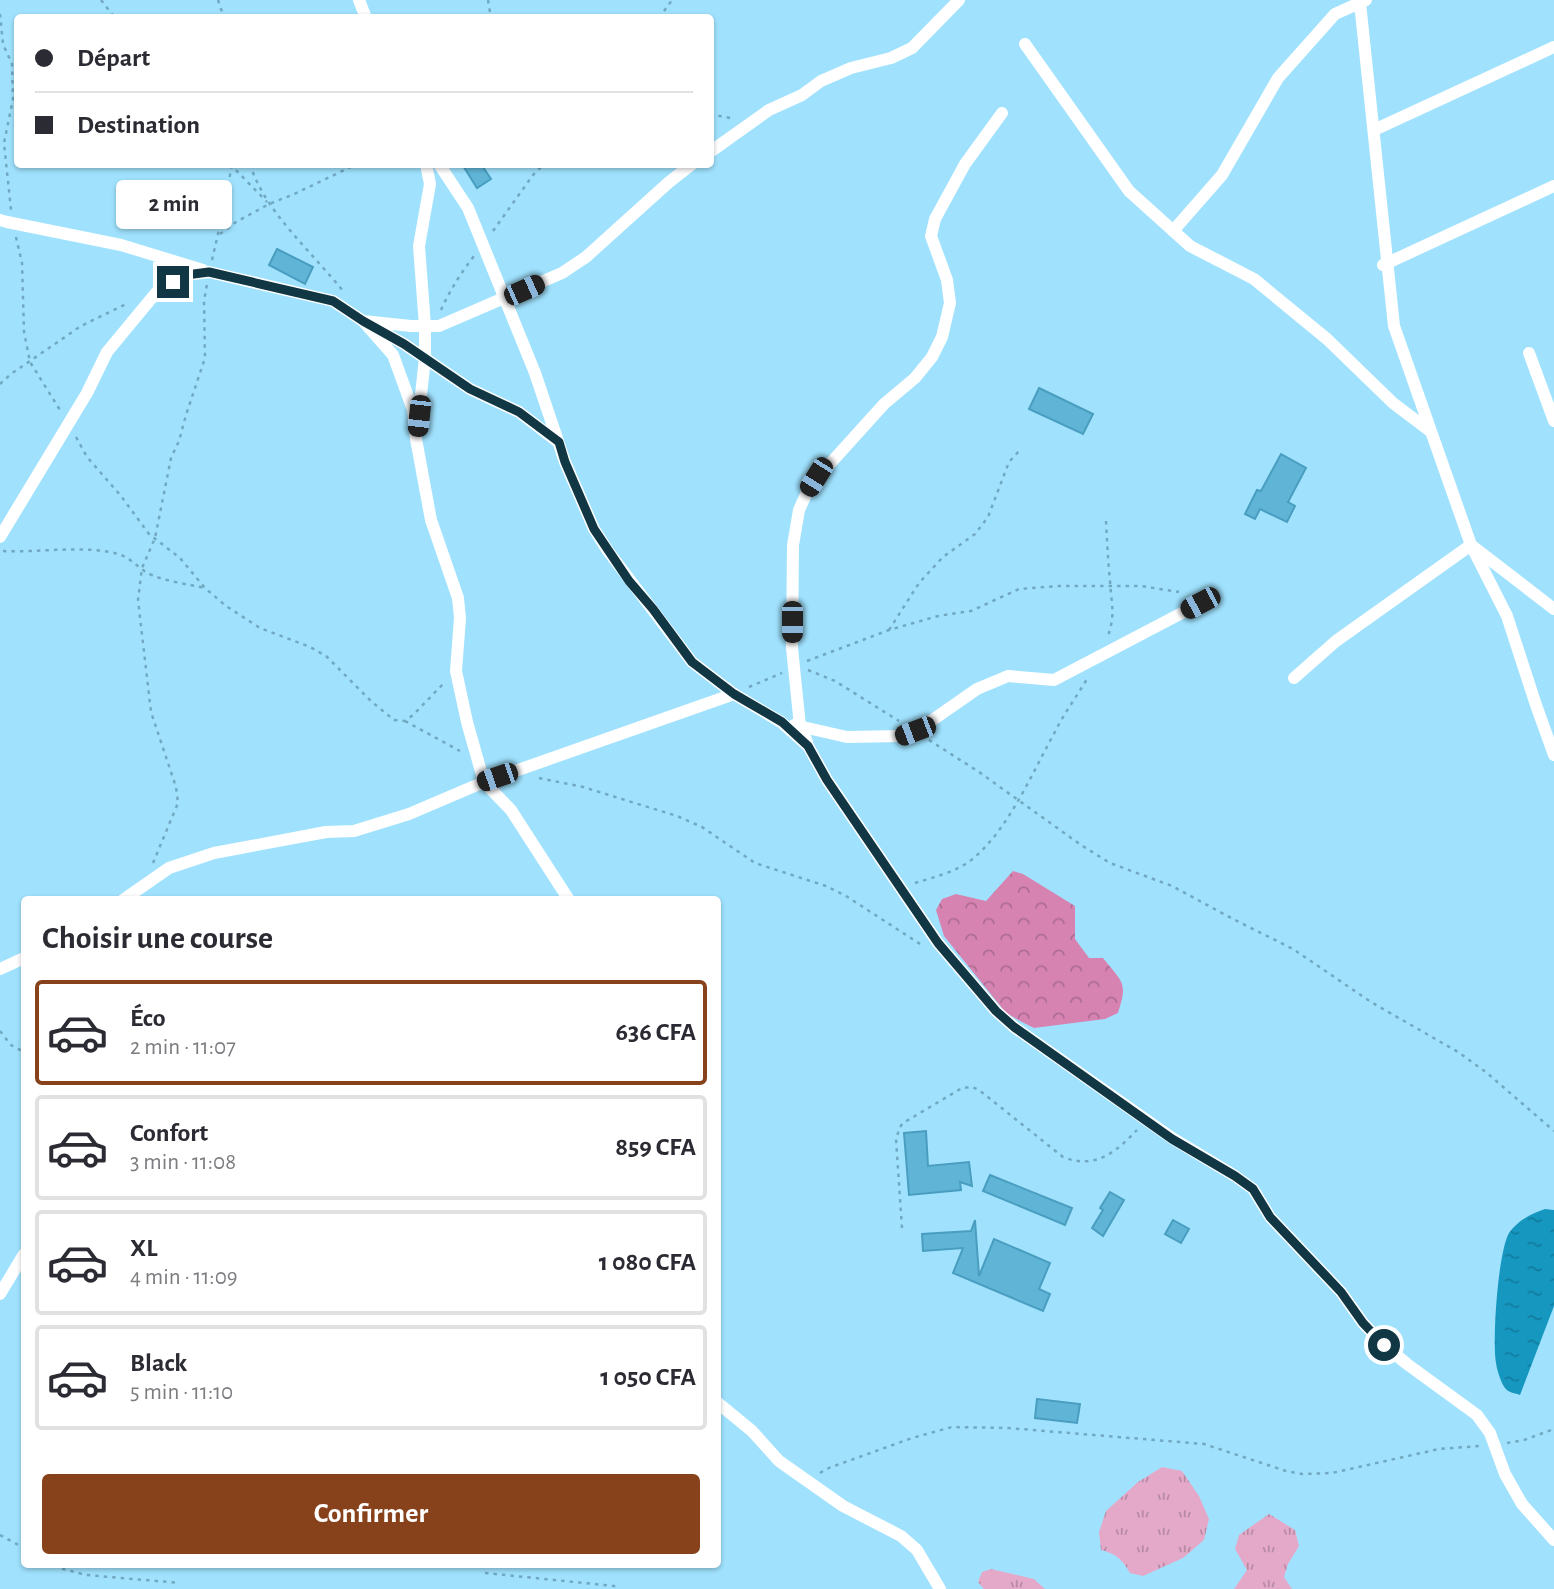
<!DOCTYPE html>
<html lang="fr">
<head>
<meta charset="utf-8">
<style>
	body { margin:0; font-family:"Alegreya Sans",sans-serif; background:#f2f2f3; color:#2b2b33; height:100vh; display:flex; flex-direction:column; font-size:26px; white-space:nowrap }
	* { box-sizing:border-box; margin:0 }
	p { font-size:23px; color:#7c7c81 }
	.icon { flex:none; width:38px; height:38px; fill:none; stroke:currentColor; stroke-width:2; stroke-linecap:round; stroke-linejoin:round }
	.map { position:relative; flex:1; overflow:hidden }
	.sheet { position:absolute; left:21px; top:896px; width:700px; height:672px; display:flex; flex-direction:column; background:#fff; border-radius:7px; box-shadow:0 2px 5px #0004 }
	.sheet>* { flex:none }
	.banner { position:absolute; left:14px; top:14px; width:700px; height:154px; border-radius:7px; box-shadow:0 2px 5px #0004; display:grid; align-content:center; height:154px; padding:0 21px; background:#fff }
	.end { position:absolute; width:32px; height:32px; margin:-16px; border:9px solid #113644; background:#fff; box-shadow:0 0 0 4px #fff }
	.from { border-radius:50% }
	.bubble { position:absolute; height:49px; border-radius:7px; background:#fff; box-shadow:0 2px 5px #0004; font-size:23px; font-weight:600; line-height:49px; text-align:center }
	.car { position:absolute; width:21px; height:42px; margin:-21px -10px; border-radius:9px; box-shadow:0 0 5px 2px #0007; background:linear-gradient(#222 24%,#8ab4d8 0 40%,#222 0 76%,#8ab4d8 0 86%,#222 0) }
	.banner b { display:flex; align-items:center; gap:24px; height:66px; font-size:26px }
	.banner b+b { border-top:2px solid #e1e1e2 }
	.banner i { width:18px; height:18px; background:#2b2b33 }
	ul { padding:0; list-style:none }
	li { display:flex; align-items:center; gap:21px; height:105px; margin:0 14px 10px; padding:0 7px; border:4px solid #e1e1e2; border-radius:7px }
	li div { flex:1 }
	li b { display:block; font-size:26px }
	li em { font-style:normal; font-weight:600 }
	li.active { border-color:#87411b }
	li>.icon { width:63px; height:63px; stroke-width:1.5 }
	h2 { padding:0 21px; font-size:32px; line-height:84px }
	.primary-button { display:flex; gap:14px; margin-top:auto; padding:14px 21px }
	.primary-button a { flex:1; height:80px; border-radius:7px; background:#87411b; color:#fff; font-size:28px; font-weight:600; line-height:80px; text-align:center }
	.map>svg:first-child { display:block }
</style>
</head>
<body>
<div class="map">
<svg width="1554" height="1589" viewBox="0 0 1554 1589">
	<defs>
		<pattern id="grass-tufts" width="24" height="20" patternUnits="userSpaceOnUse" patternTransform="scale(1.75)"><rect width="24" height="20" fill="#e4a9c8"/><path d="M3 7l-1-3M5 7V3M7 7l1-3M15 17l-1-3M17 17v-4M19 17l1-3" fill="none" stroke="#b78aa4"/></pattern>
		<pattern id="forest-crowns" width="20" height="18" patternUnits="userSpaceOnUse" patternTransform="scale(1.75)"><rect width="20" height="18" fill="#d783b1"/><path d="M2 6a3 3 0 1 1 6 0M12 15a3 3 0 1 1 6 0" fill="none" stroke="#ad6c92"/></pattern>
		<pattern id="water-ripples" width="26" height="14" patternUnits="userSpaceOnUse" patternTransform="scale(1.75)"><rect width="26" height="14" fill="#1597c0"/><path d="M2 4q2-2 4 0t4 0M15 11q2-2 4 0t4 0" fill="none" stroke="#127c9e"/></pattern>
	</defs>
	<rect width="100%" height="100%" fill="#a0e2fe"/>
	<g fill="url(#grass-tufts)">
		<path d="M1162,1467L1182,1471L1199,1496L1209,1519L1204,1540L1183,1558L1143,1576L1130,1573C1122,1559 1116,1554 1101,1550L1099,1532L1106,1511L1138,1482Z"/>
		<polygon points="1269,1514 1295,1530 1299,1546 1288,1564 1284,1577 1292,1589 1234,1589 1247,1570 1235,1549 1239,1535"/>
		<polygon points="991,1569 1034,1579 1045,1589 984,1589 978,1582 982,1572"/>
	</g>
	<path fill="url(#forest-crowns)" d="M1013,871L1023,874L1075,906V939L1089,958H1103C1123,983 1128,982 1118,1013L1105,1019L1034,1028L1022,1022L1006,1013L944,936L936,910L942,899L956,894L986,901Z"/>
	<path fill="url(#water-ripples)" d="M1545,1209L1554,1210V1306L1520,1395C1515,1393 1509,1393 1505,1388C1501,1383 1497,1370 1496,1363C1492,1340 1498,1252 1509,1233C1518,1220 1531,1214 1545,1209Z"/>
	<g fill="#60b5d7" stroke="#499ec0" stroke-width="2">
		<polygon points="462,164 481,164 491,179 477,188"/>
		<polygon points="277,249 313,267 305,284 269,265"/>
		<polygon points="1039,388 1093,414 1083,434 1029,409"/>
		<polygon points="1281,454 1306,468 1288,502 1295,506 1287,522 1260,509 1255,519 1245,514 1257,490 1261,491"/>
		<polygon points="926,1131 928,1166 969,1162 972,1186 960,1182 961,1190 909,1195 904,1133"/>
		<polygon points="990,1175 1072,1208 1065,1225 983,1191"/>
		<polygon points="1110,1192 1124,1200 1103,1236 1092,1228 1103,1210 1100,1208"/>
		<polygon points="975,1220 979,1276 994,1239 1050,1263 1039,1289 1050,1294 1043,1311 953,1273 963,1248 923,1251 922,1234 971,1231"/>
		<polygon points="1173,1220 1189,1229 1181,1243 1165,1234"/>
		<polygon points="1037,1399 1080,1404 1077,1423 1035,1418"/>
	</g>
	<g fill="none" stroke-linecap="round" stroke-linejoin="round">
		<g stroke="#71a9c0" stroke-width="2.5" stroke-dasharray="3.5 5" stroke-linecap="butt">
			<polyline points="101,0 115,18"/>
			<polyline points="218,0 224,18"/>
			<polyline points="488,0 491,18"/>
			<polyline points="0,14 3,44 12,64 13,99 4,143 11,210"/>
			<polyline points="659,18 672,0"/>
			<polyline points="710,114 735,119"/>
			<polyline points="230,164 267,202"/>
			<path d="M250,164C264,211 312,252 343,291"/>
			<polyline points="493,231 533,175 544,164"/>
			<polyline points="220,234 236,222 269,204 292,195 357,164"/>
			<polyline points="16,237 22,263 24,332 30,362 60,410"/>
			<polyline points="212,260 224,208 232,164"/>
			<path d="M441,310C450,290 461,273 474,256"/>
			<polyline points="0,384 11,374 81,326 128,303"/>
			<polyline points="76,437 87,457 121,496 149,534 180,558 205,588 226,606 260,628 310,647 326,656 372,702 394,720 405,721 413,715 445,682"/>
			<path d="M1106,521C1107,541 1108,561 1110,581C1111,604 1116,612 1108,636"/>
			<path d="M3,551C38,553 90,544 121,555C132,559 138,568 148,573C158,580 192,585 205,588"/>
			<polyline points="889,630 919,583 943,557 975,534 988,517 1009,462 1020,450"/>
			<polyline points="807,661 889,630 938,616 971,611 1019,589 1058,586 1141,586 1179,592"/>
			<polyline points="808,670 835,681 899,721"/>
			<polyline points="749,687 782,673"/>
			<polyline points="405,721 460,751"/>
			<polyline points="929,740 979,772 1081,845 1110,863 1172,886 1233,919 1293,949 1371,1002 1458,1052 1487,1073 1554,1131"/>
			<polyline points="539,778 583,787 677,816 702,827 755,863 826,886 846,896 920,944"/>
			<polyline points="153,863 178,803 176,787 151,712 138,600 142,568 155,538 171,458 179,441 186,415 205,358 204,301 207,284"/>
			<path d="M915,883C935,877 959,871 975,857C1011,825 1033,771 1056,730C1065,712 1077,696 1087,679"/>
			<polyline points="0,1031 11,1045 24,1052"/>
			<path d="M902,1228L896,1139L900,1127L903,1123L962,1088L972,1087L979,1090L1063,1157C1095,1170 1116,1152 1137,1130"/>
			<polyline points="1507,1443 1524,1440 1554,1429"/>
			<polyline points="820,1473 826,1469 912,1438 952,1427 1008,1428 1204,1444 1286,1471 1302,1474 1332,1473 1439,1449 1479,1446"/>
			<polyline points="0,1535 24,1548"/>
			<polyline points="55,1564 63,1569 86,1575 180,1583"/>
			<polyline points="485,1573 614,1586 618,1589"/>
		</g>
		<g stroke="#fff" stroke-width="12">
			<polyline points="359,0 366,18"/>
			<polyline points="1360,3 1394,326 1471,545 1554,609"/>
			<polyline points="1025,44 1129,191 1190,246 1254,279 1327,339 1393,403 1430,431"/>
			<polyline points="1374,130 1554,47"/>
			<polyline points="710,152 769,110 802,95 821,81 851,68 891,58 912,48 959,0"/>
			<polyline points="439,164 468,208 535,373 565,462 594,529 608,551 692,662 734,694 781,722 808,746 827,780 938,943 996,1011 1014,1027 1172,1138 1235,1176 1253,1189 1270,1217 1341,1292 1363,1323 1384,1345 1407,1364 1477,1415 1490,1433 1505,1474 1522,1504 1554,1540"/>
			<polyline points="0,220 7,222 121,245 203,270"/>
			<polyline points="1173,231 1222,175 1278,78 1335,14 1366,0"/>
			<polyline points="1383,265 1554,186"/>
			<polyline points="1529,353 1554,421"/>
			<polyline points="418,422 425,358 425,326 419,246 430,184 426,164"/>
			<polyline points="558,442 519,412 470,389 404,344 363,321 411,326 439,326 562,273 586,257 668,183 692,164"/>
			<polyline points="0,537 87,393 107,352 160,288 186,275 209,272 333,301 363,321 393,355 413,410 416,439 431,520 458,598 460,618 456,671 467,722 484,782 511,810 569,900"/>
			<polyline points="1294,678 1336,641 1471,545 1507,616 1536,705 1554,755"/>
			<polyline points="794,725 847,737 902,736 921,728 977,689 1008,676 1054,680 1201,603"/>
			<polyline points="807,742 800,726 792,648 793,545 799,510 808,490 816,477 828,466 884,404 915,378 932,357 942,337 950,303 947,280 931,236 935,219 965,164 1002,113"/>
			<polyline points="123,900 169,868 214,853 326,832 354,831 409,814 484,782 734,694"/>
			<polyline points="0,969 24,958"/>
			<polyline points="0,1294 24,1254"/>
			<polyline points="718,1403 752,1431 779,1461 843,1506 901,1536 917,1550 940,1589"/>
		</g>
	</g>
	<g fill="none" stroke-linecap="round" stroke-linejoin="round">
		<polyline stroke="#113644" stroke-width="9" points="173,282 186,275 209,272 333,301 363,321 404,344 470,389 519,412 559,442 565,462 594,529 629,581 653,609 692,662 734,694 782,722 808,746 827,780 938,943 996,1011 1014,1027 1172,1139 1235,1176 1253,1189 1270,1217 1341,1292 1363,1323 1384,1345"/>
	</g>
</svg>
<i class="end from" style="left:1384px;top:1345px"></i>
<i class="end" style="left:173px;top:282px"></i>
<div class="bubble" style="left:116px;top:180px;width:116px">2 min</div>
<i class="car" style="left:524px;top:290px;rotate:66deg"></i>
<i class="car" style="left:419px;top:416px;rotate:186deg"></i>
<i class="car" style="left:816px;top:477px;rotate:212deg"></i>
<i class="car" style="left:1200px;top:603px;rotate:242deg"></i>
<i class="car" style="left:792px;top:622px;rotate:180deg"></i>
<i class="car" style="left:915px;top:731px;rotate:249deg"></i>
<i class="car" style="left:497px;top:777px;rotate:251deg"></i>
<div class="banner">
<b><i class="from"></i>Départ</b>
<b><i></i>Destination</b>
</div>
<section class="sheet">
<h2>Choisir une course</h2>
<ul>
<li class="active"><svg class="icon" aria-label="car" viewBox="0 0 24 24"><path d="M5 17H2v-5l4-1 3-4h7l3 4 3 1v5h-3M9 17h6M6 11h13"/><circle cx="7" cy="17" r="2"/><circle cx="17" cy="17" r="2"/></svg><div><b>Éco</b><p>2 min · 11:07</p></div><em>636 CFA</em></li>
<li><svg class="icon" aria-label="car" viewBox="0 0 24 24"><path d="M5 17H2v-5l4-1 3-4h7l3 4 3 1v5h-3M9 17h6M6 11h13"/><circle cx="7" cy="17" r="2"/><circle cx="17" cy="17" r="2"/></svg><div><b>Confort</b><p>3 min · 11:08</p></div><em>859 CFA</em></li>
<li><svg class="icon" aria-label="car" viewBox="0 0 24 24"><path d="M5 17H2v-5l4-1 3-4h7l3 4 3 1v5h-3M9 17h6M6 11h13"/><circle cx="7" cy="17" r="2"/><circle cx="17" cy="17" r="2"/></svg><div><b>XL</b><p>4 min · 11:09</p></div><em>1 080 CFA</em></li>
<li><svg class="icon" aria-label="car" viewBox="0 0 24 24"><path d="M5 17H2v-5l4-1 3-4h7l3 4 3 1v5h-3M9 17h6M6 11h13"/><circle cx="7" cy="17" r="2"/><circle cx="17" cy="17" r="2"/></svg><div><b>Black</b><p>5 min · 11:10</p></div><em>1 050 CFA</em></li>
</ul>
<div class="primary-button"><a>Confirmer</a></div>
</section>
</div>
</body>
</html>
